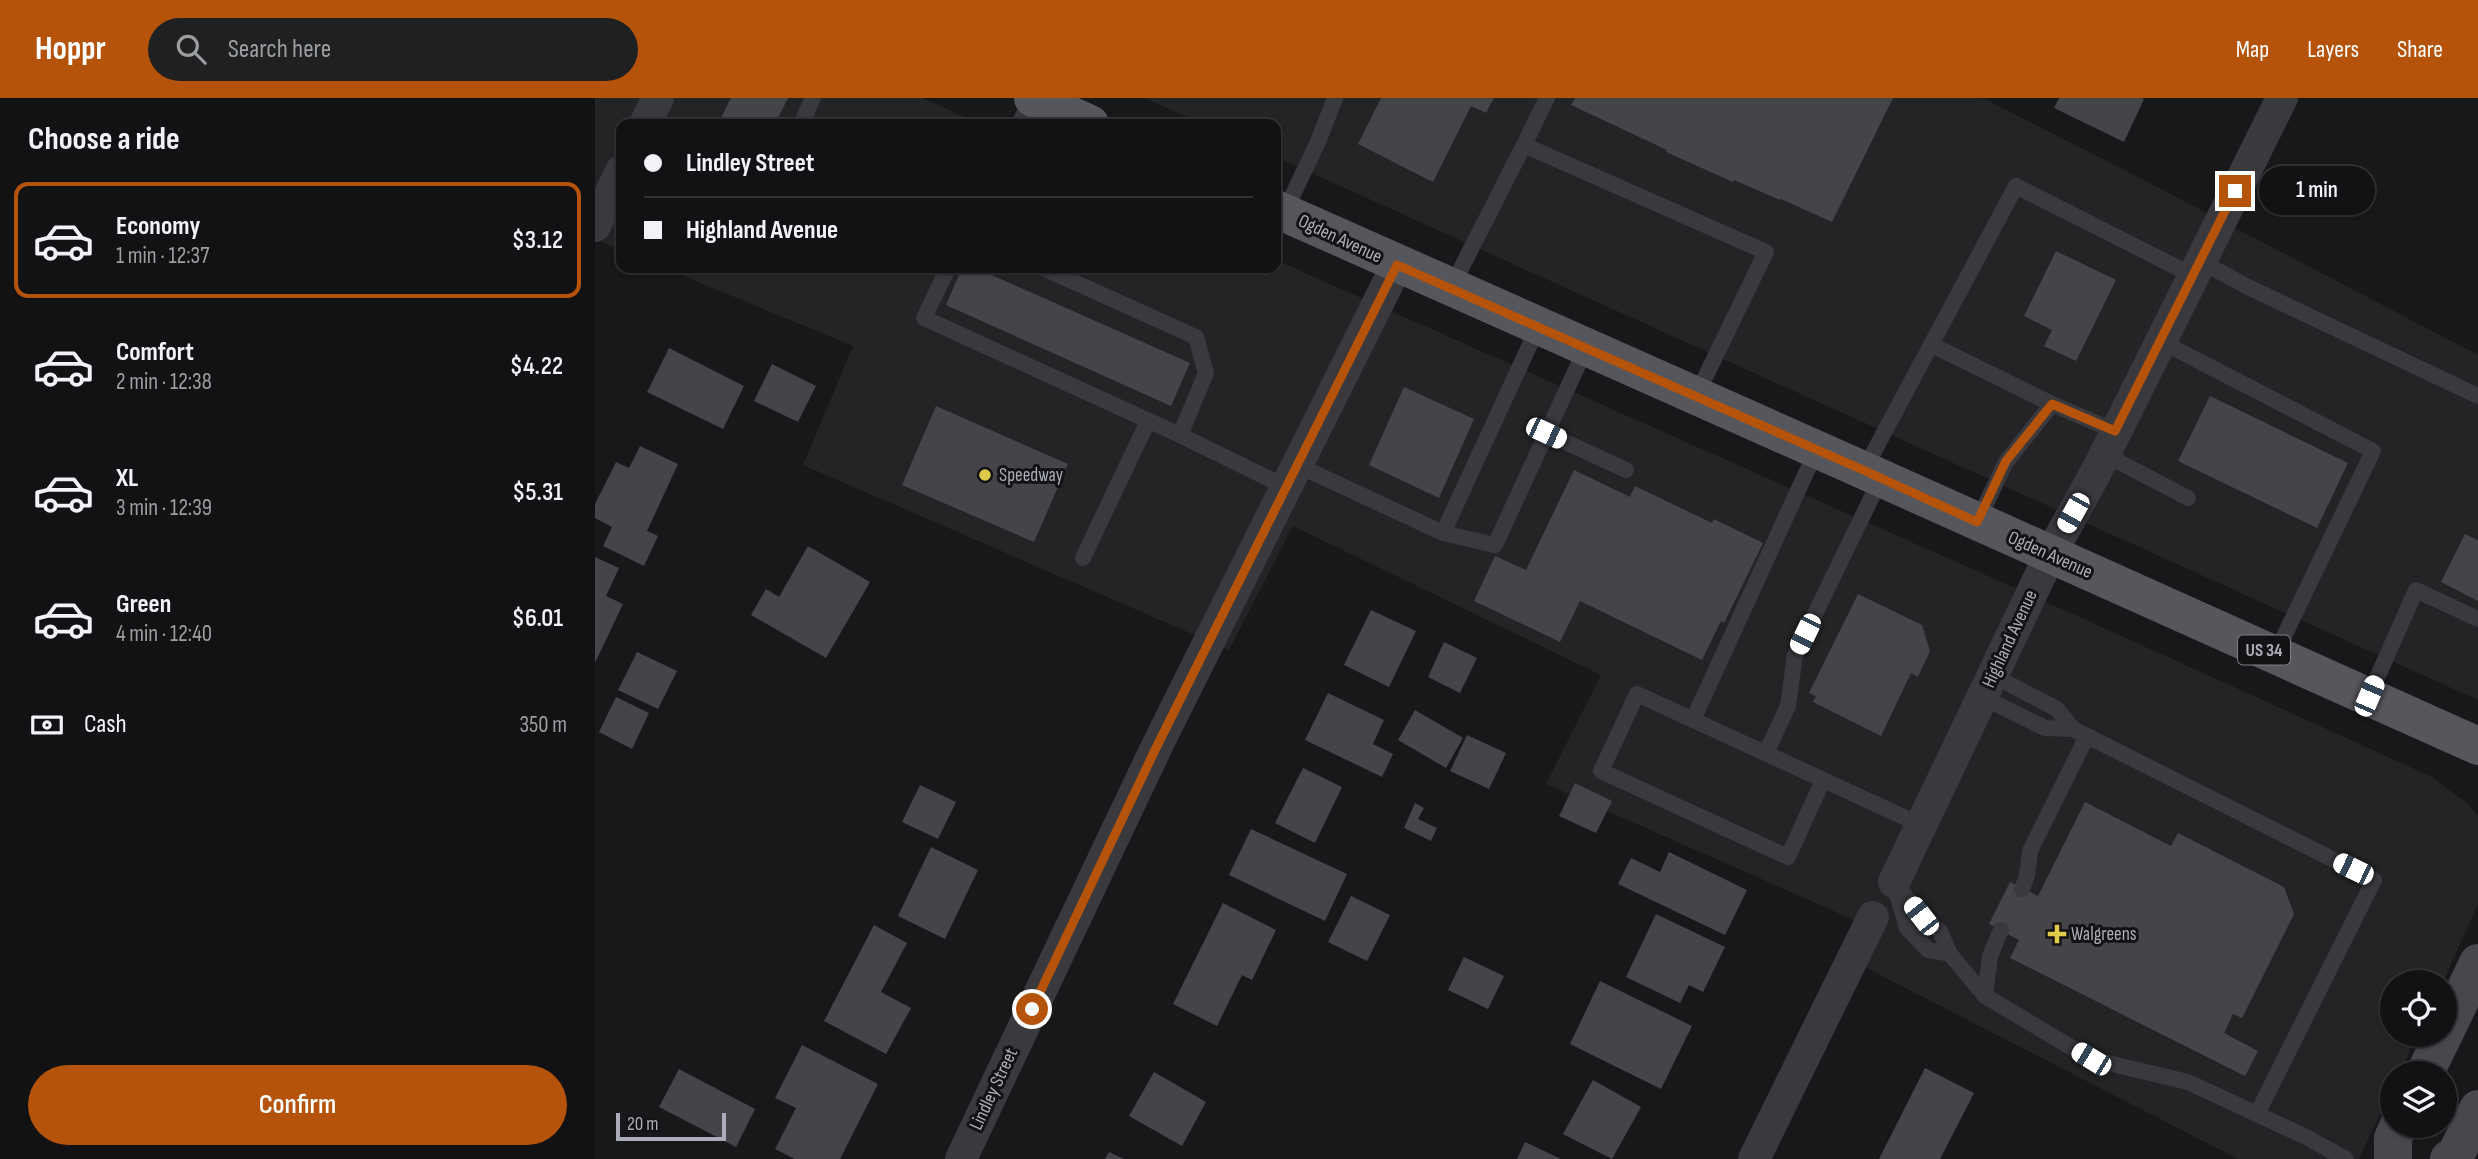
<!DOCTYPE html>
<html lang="en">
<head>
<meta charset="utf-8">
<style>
	body { margin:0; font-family:"Sofia Sans Condensed",sans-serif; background:#1f2022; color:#f1f3f6; height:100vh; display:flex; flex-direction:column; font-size:26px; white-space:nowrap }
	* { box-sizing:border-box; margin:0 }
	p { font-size:23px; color:#9c9ea0 }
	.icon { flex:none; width:38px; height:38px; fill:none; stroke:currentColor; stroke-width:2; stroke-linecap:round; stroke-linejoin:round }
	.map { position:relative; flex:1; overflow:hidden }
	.details { display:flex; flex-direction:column; background:#121214; width:595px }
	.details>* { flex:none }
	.top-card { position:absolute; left:21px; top:21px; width:665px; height:154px; border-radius:14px; box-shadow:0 2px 5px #0004,0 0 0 2px #313234; display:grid; align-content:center; height:154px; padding:0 28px; background:#121214 }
	.fabs { position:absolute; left:1785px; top:872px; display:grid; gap:14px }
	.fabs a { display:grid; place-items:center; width:77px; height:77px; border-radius:50%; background:#121214; box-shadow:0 2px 5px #0004,0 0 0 2px #313234; font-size:35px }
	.scale { position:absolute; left:21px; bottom:18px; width:110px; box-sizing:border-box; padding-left:7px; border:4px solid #abadb8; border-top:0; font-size:19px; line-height:24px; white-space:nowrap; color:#abadb8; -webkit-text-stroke:5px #131315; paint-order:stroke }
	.end { position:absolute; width:32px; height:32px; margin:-16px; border:9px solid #b45309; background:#fff; box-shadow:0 0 0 4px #fff }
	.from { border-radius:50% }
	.bubble { position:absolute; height:49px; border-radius:24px; background:#121214; box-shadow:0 2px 5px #0004,0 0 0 2px #313234; font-size:23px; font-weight:600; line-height:49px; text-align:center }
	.car { position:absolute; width:21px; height:42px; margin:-21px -10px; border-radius:9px; box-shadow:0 0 5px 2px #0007; background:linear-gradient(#fff 24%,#345 0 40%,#fff 0 76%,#345 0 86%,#fff 0) }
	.top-card b { display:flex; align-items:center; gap:24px; height:66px; font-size:26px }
	.top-card b+b { border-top:2px solid #313234 }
	.top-card i { width:18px; height:18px; background:#f1f3f6 }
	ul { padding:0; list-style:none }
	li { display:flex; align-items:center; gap:21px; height:116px; margin:0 14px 10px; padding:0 14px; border:4px solid transparent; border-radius:14px }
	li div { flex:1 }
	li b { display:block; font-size:26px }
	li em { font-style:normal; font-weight:600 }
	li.selected { border-color:#b45309 }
	li>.icon { width:63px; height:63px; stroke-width:1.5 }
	h2 { padding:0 28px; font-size:32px; line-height:84px }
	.pay { display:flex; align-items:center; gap:18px; height:77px; padding:0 28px; font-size:26px }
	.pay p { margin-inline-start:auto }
	.button { display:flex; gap:14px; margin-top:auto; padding:14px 28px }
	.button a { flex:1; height:80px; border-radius:42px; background:#b45309; color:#fff; font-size:28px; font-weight:600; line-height:80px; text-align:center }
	header { display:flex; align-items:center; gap:42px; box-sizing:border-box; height:98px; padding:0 35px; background:#b45309; color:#fff }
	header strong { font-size:33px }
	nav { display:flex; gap:38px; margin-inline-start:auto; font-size:24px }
	.search { width:490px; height:63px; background:#1f2022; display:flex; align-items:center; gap:18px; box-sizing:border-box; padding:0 24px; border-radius:38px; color:#9c9ea0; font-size:26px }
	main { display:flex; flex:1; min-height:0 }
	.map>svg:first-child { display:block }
</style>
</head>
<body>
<header>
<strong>Hoppr</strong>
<div class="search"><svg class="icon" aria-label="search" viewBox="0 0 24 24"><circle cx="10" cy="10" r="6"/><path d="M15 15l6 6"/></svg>Search here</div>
<nav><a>Map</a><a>Layers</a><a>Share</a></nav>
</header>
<main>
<section class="details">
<h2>Choose a ride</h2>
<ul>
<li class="selected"><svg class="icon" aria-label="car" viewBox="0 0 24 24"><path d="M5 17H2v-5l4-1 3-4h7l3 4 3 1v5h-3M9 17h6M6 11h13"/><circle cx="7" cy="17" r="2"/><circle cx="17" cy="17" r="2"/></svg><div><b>Economy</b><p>1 min · 12:37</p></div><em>$3.12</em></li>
<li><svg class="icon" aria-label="car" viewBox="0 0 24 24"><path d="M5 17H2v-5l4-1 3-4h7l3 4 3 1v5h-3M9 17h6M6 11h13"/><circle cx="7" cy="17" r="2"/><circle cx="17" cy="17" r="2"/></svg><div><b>Comfort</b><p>2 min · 12:38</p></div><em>$4.22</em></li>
<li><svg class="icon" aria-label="car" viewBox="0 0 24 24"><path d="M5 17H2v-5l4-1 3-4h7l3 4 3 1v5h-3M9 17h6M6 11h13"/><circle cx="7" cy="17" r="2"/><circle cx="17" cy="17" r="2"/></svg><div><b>XL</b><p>3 min · 12:39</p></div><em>$5.31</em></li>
<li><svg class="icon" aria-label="car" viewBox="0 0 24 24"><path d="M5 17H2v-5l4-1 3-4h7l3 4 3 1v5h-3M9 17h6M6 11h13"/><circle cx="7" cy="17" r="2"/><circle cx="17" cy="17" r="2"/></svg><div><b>Green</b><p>4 min · 12:40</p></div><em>$6.01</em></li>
</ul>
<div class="pay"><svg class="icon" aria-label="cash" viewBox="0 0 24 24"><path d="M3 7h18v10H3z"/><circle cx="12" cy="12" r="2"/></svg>Cash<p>350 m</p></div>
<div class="button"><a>Confirm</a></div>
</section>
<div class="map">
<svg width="1883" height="1061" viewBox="0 0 1883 1061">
	<rect width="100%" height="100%" fill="#18181a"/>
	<g fill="#242426">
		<polygon points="0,0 328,0 384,26 26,26 26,152 0,141"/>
		<polygon points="550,0 1388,0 1541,78 1883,257 1883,602 681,59 681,26 608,26"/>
		<polygon points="681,162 1438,498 1835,678 1873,706 1883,718 1883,806 1848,884 1797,884 1797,936 1823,936 1805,975 1797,975 1797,990 1764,1061 1643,1061 1258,863 1275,829 951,686 1006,577 698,428 634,552 208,367 258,248 69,170 681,170"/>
	</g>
	<g fill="#454549">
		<polygon points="136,0 193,0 180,26 123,26"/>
		<polygon points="786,0 899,0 891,15 876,8 838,84 763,46"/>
		<polygon points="980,0 1298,0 1237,124 1186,101 1185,102 1139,82 1138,84 1071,54 1072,52 976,7"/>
		<polygon points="1464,0 1547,0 1549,1 1529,44 1459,10"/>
		<polygon points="1461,153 1521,182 1481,263 1449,248 1457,232 1429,218"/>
		<polygon points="367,170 381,170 595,265 576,308 351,207"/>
		<polygon points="74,250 149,288 128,331 52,294"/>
		<polygon points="177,266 221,288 203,324 159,303"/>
		<polygon points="809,289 879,321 844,400 774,367"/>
		<polygon points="1615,298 1753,365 1722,430 1583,363"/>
		<polygon points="341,308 473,366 439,444 307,387"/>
		<polygon points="45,348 83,366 52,433 63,438 49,468 8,448 17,429 0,420 0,406 21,364 34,370"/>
		<polygon points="979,372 1035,399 1040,388 1117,425 1119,421 1168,445 1129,525 1126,523 1107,562 985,503 965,544 879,503 900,458 931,472"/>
		<polygon points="1870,436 1883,442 1883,503 1846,484"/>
		<polygon points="213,448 275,484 231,560 156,517 171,491 184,499"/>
		<polygon points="0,459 24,470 11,498 28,506 0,565"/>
		<polygon points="1263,496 1327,527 1335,553 1323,579 1316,575 1286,638 1218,604 1221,598 1214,595"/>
		<polygon points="776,512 821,533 794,589 749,567"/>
		<polygon points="849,544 882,560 865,595 833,579"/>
		<polygon points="42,554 82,573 63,611 23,592"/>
		<polygon points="733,595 789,622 778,646 798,656 787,679 710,642"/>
		<polygon points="21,599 54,615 37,651 4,634"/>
		<polygon points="820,612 868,640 851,670 803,642"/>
		<polygon points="872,637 911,655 894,691 855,673"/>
		<polygon points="708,670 747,689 720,745 680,725"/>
		<polygon points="980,685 1017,703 1001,735 964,718"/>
		<polygon points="325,687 361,704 343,741 307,724"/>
		<polygon points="1490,704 1576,748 1583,735 1689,789 1699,816 1647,920 1638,916 1629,935 1663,953 1650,978 1415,860 1424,842 1394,826 1415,784 1443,798"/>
		<polygon points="820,705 829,710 823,721 842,730 836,743 809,730"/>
		<polygon points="656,731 752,776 730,823 634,777"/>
		<polygon points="336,749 383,772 350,841 303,818"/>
		<polygon points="1074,754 1152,792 1130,837 1023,786 1036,760 1065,774"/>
		<polygon points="756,798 795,817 772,863 733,844"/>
		<polygon points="628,805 681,832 657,882 647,877 622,928 578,906"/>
		<polygon points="1061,816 1130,849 1108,894 1094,887 1085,905 1031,879"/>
		<polygon points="279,827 312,845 286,894 316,910 291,956 229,923"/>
		<polygon points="869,859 909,878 893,911 853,892"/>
		<polygon points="1005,883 1097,928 1066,991 975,946"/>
		<polygon points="207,947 283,986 245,1061 200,1061 180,1051 201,1010 180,1000"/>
		<polygon points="1330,970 1379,995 1345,1061 1284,1061"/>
		<polygon points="84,971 160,1011 141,1049 64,1009"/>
		<polygon points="559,974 611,1004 587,1048 534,1018"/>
		<polygon points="998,982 1046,1009 1017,1061 968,1036"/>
		<polygon points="930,1044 966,1061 922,1061"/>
		<polygon points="514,1054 529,1061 510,1061"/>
	</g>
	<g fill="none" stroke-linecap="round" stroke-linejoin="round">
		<g stroke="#39393e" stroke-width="16">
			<polyline points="206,26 218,0"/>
			<polyline points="424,26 436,0"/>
			<polyline points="929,47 952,0"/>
			<polyline points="689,115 723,44 740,0"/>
			<polyline points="1605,163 1653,189 1883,298"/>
			<polyline points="353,170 329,220 585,337 691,389"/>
			<polyline points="448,170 601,239 611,275 585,337"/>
			<polyline points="856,190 929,47 1171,154 1101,298"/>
			<polyline points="1565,243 1778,353 1680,557"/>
			<polyline points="1337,247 1457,306 1520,333"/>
			<polyline points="951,335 1031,372"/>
			<polyline points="1509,356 1593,400"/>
			<polyline points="702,367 848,435 943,229"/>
			<polyline points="1269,372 1421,88 1597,177"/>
			<polyline points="1382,424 1411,364 1457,306"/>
			<polyline points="848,435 900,447 991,250"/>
			<polyline points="488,460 553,323"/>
			<polyline points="1397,577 1462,611 1478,631 1779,782 1662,1016"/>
			<polyline points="1774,598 1821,492 1883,521"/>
			<polyline points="1387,599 1450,630 1478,631"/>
			<polyline points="1098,622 1222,351"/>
			<polyline points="1171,655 1193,608 1200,557 1286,380"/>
			<polyline points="1228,682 1193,759 1006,673 1042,596 1326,727"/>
			<polyline points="1299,784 1326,818 1345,833 1355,856 1390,898 1496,961 1593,984 1711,1039 1751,1061"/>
			<polyline points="1427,791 1432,778 1435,753 1492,638"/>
			<polyline points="1301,793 1312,830 1333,852 1355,856"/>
			<polyline points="1390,898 1395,858 1406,832"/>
		</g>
		<g stroke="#39393e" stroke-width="32">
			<polyline points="50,26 63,0"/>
			<polyline points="0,128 26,73"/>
			<polyline points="1299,784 1455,457 1501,374 1687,0"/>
			<polyline points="366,1061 561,650 802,167"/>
			<polyline points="1159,1061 1278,819"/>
		</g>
		<g stroke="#47484e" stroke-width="38">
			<polyline points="1850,934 1883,865"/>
			<polyline points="1830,975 1849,936"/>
			<polyline points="1798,1061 1798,1040 1804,1027"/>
			<polyline points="1854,1061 1860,1058 1883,1011"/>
		</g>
		<g stroke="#56565d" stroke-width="38">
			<polyline points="438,0 495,26"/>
			<polyline points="681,111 1268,372 1883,648"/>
		</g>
	</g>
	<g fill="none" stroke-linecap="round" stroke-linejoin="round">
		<polyline stroke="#b45309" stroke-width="9" points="437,911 561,650 802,167 1268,372 1382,424 1411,363 1457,306 1520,333 1640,93"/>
	</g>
	<g fill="#dfca4a" stroke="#131315" stroke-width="2.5">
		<circle cx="390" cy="377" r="7"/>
		<path d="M1458.5 825.5h7v7h7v7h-7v7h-7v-7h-7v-7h7z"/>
	</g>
	<g text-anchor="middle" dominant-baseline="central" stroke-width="6" stroke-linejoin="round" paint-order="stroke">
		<rect fill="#131315" stroke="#7d7f87" stroke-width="2" x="1643" y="537.5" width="52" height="29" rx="5"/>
		<g font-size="18" font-weight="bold" fill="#abadb8">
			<text x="1669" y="552">US 34</text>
		</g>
		<g font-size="19" fill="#abadb8" stroke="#131315">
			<text transform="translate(745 141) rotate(25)">Ogden Avenue</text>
			<text transform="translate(1455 457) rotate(24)">Ogden Avenue</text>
			<text transform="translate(1415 541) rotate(-65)">Highland Avenue</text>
			<text transform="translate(399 991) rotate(-65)">Lindley Street</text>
		</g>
		<g font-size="19" fill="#abadb8" stroke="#131315" text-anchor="start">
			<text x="404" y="377">Speedway</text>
			<text x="1476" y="836">Walgreens</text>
		</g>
	</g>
</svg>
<div class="fabs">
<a><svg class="icon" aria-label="locate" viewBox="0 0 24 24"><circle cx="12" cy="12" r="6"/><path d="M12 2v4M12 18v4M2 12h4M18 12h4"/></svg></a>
<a><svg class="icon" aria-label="layers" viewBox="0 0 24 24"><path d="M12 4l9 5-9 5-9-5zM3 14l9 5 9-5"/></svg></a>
</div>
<div class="scale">20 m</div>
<i class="end from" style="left:437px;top:911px"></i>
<i class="end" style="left:1640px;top:93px"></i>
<div class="bubble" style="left:1664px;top:68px;width:116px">1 min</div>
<i class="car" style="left:951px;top:335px;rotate:115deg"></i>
<i class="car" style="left:1478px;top:415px;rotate:209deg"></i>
<i class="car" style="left:1210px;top:536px;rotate:206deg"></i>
<i class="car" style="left:1774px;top:598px;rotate:23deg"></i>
<i class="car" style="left:1758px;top:771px;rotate:296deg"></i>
<i class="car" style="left:1326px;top:818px;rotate:322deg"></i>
<i class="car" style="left:1496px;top:961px;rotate:301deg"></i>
<div class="top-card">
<b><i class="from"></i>Lindley Street</b>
<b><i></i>Highland Avenue</b>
</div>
</div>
</main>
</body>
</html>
